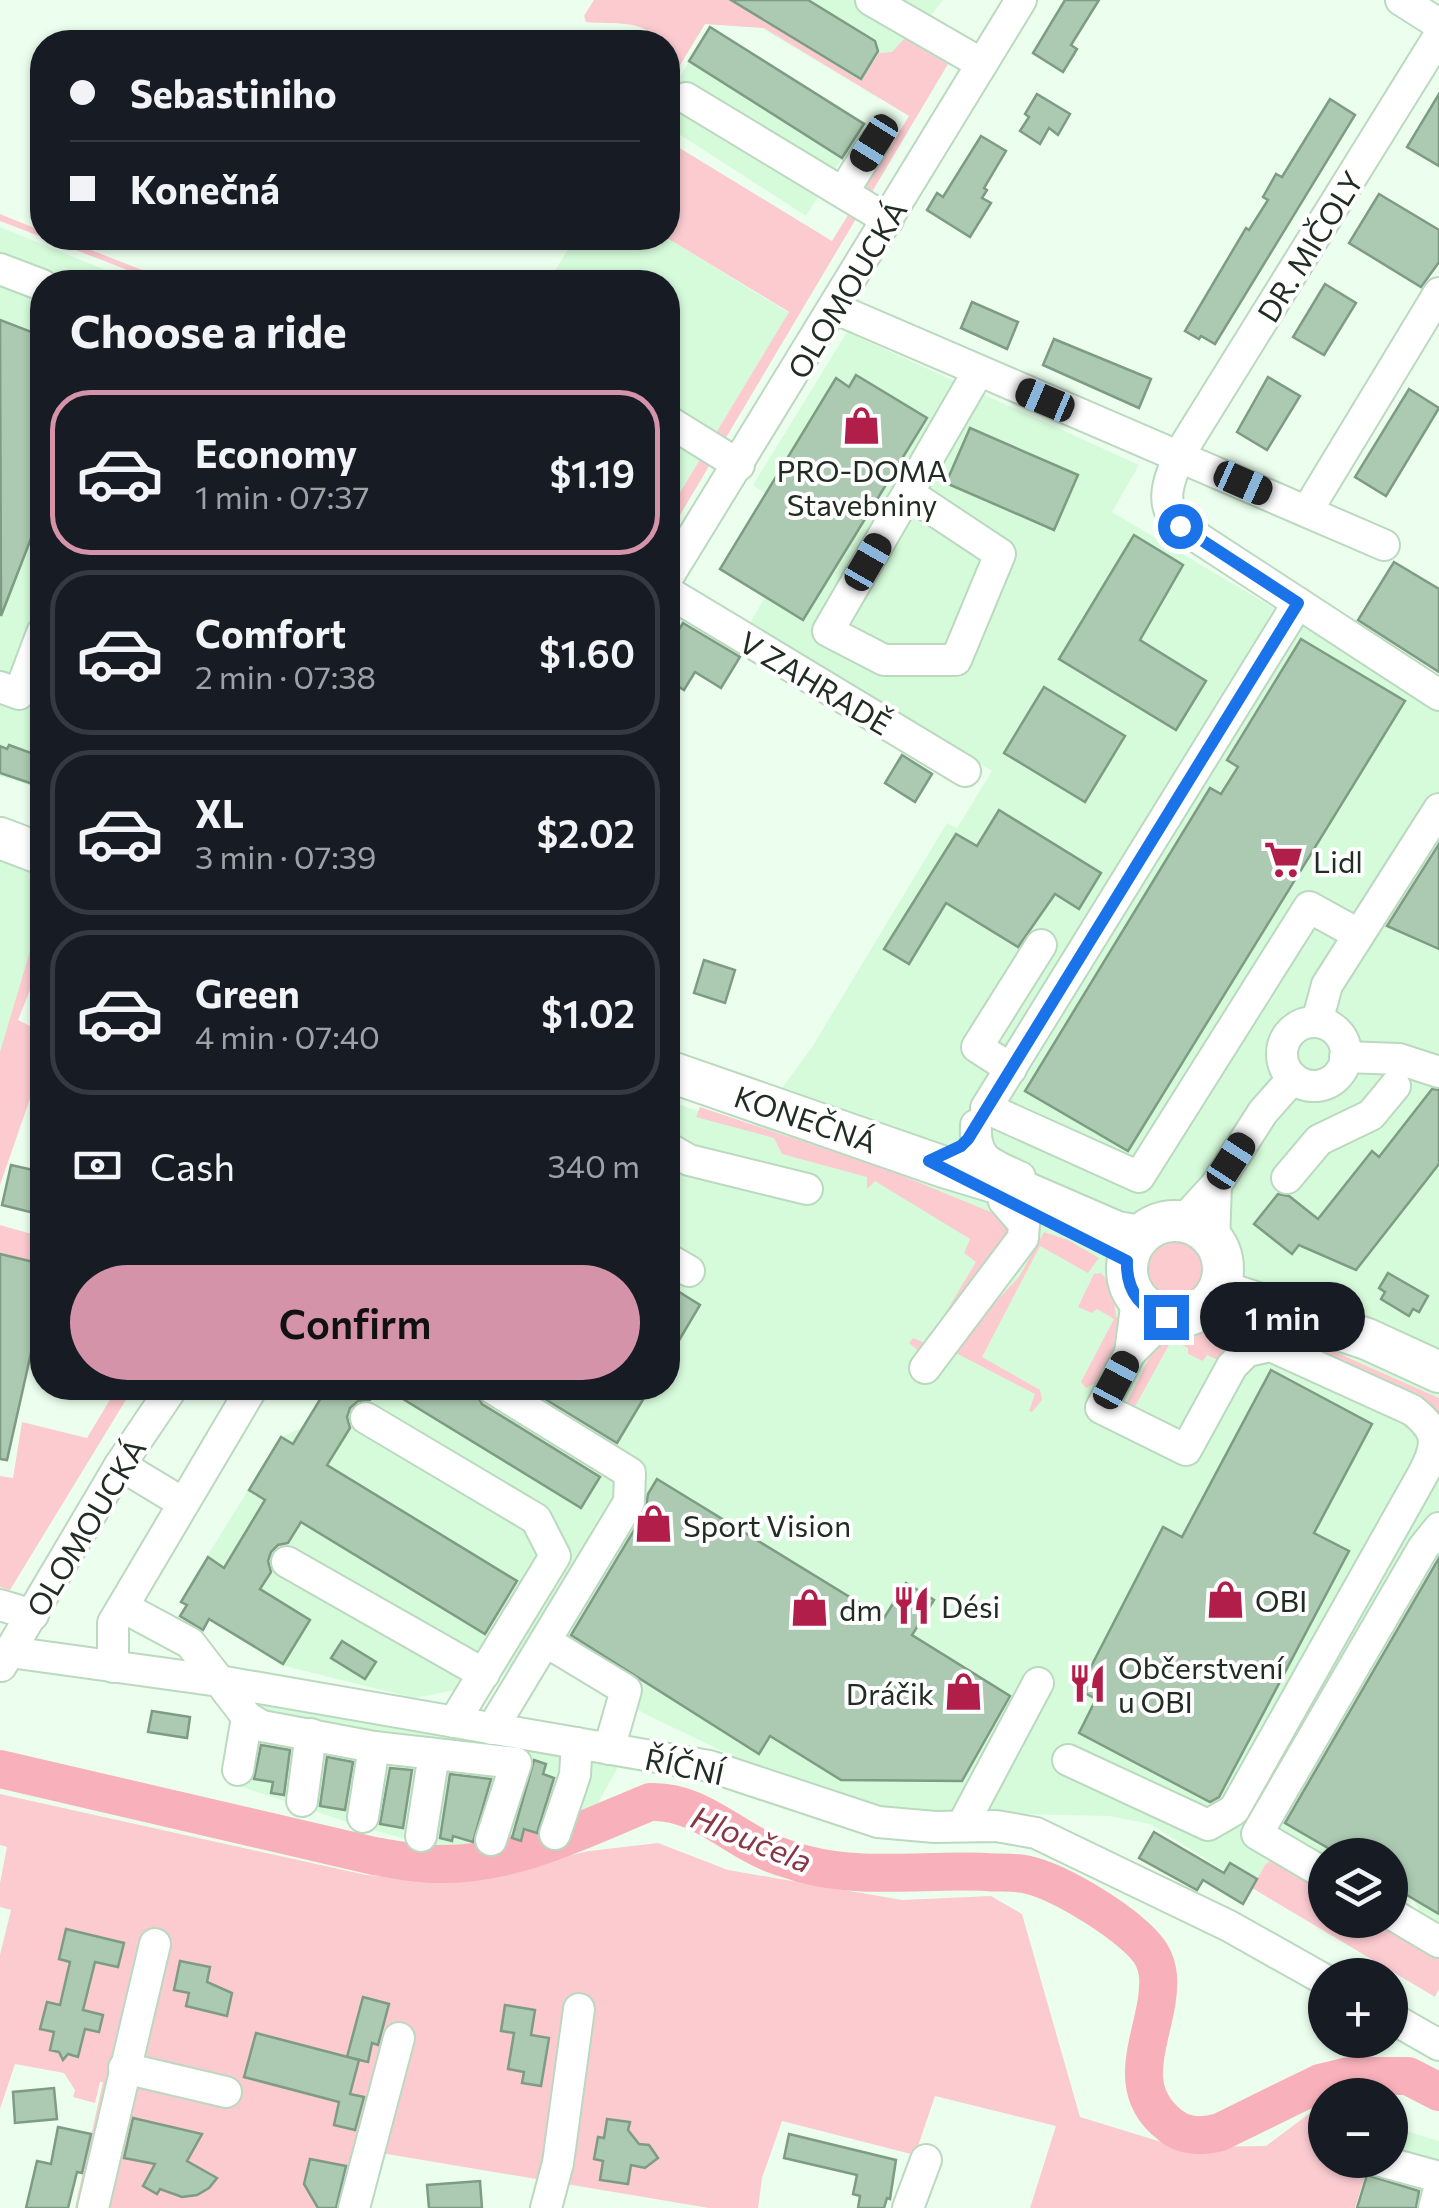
<!DOCTYPE html>
<html lang="en">
<head>
<meta charset="utf-8">
<style>
	body { margin:0; font-family:Commissioner,sans-serif; background:#20242c; color:#f1f3f6; height:100vh; display:flex; flex-direction:column; font-size:38px; white-space:nowrap }
	* { box-sizing:border-box; margin:0 }
	p { font-size:32px; color:#9ea1a6 }
	.icon { flex:none; width:55px; height:55px; fill:none; stroke:currentColor; stroke-width:2; stroke-linecap:round; stroke-linejoin:round }
	.map { position:relative; flex:1; overflow:hidden }
	.sheet { position:absolute; left:30px; top:270px; width:650px; height:1130px; display:flex; flex-direction:column; background:#171b24; border-radius:40px; box-shadow:0 2px 8px #0004 }
	.sheet>* { flex:none }
	.hud { position:absolute; left:30px; top:30px; width:650px; height:220px; border-radius:40px; box-shadow:0 2px 8px #0004; display:grid; align-content:center; height:220px; padding:0 40px; background:#171b24 }
	.fabs { position:absolute; left:1308px; top:1838px; display:grid; gap:20px }
	.fabs a { display:grid; place-items:center; width:100px; height:100px; border-radius:50%; background:#171b24; box-shadow:0 2px 8px #0004; font-size:50px }
	.end { position:absolute; width:45px; height:45px; margin:-22px; border:12px solid #1a73e8; background:#fff; box-shadow:0 0 0 5px #fff }
	.from { border-radius:50% }
	.bubble { position:absolute; height:70px; border-radius:35px; background:#171b24; box-shadow:0 2px 8px #0004; font-size:32px; font-weight:600; line-height:70px; text-align:center }
	.car { position:absolute; width:30px; height:60px; margin:-30px -15px; border-radius:12px; box-shadow:0 0 8px 2px #0007; background:linear-gradient(#222 24%,#8ab4d8 0 40%,#222 0 76%,#8ab4d8 0 86%,#222 0) }
	.hud b { display:flex; align-items:center; gap:35px; height:95px; font-size:38px }
	.hud b+b { border-top:2px solid #363941 }
	.hud i { width:25px; height:25px; background:#f1f3f6 }
	ul { padding:0; list-style:none }
	li { display:flex; align-items:center; gap:30px; height:165px; margin:0 20px 15px; padding:0 20px; border:5px solid #363941; border-radius:40px }
	li div { flex:1 }
	li b { display:block; font-size:38px }
	li em { font-style:normal; font-weight:600 }
	li.selected { border-color:#d493a8 }
	li>.icon { width:90px; height:90px; stroke-width:1.5 }
	h2 { padding:0 40px; font-size:45px; line-height:120px }
	.pay { display:flex; align-items:center; gap:25px; height:110px; padding:0 40px; font-size:38px }
	.pay p { margin-inline-start:auto }
	.action { display:flex; gap:20px; margin-top:auto; padding:20px 40px }
	.action a { flex:1; height:115px; border-radius:60px; background:#d493a8; color:#111; font-size:40px; font-weight:600; line-height:115px; text-align:center }
	.map>svg:first-child { display:block }
</style>
</head>
<body>
<div class="map">
<svg width="1439" height="2208" viewBox="0 0 1439 2208">
	<rect width="100%" height="100%" fill="#ecffee"/>
	<g fill="#d6fbdb">
		<polygon points="602,0 943,0 911,41 915,44 880,99 762,28 592,16"/>
		<polygon points="709,28 868,124 844,162 841,160 806,216 668,127 668,97"/>
		<polygon points="0,227 135,282 42,282 42,789 0,776"/>
		<polygon points="575,238 667,238 789,313 668,512 668,282 548,282"/>
		<polygon points="847,332 1139,465 1112,512 1439,706 1439,1398 1280,1326 1415,1405 1439,1465 1439,1948 1390,1855 1325,1855 1325,1880 1265,1865 1252,1888 1150,1824 1109,1816 868,1811 726,1753 647,1715 526,1644 498,1682 414,1698 281,1665 179,1602 280,1438 301,1428 326,1388 668,1388 668,1101 752,1129 812,1047 947,823 957,828 992,771 749,625 765,597 720,569 766,494 753,485"/>
		<polygon points="0,860 42,874 42,915 0,1060"/>
		<polygon points="241,1695 618,1759 617,1769 588,1821 534,1845 431,1846 359,1826 230,1783"/>
		<polygon points="1390,2126 1439,2141 1439,2189 1433,2208 1356,2208 1371,2160 1390,2160"/>
	</g>
	<g fill="#fbcbd0">
		<path d="M594,0H741L739,5L861,81L879,53L892,52L905,38L948,64L680,515L670,509L789,312L667,238L668,141L832,241L909,116L764,28L705,24L668,85V42H660C642,18 614,25 586,22L584,16Z"/>
		<polygon points="0,214 42,231 42,238 60,238 173,282 159,282 0,221"/>
		<polygon points="42,911 42,994 30,990 18,1020 42,1032 42,1064 0,1185 0,1052"/>
		<polygon points="700,1107 891,1171 1005,1218 1011,1226 1007,1237 957,1305 931,1347 920,1352 909,1343 913,1338 927,1344 976,1262 964,1253 970,1239 875,1181 867,1189 867,1177 782,1154 774,1138 696,1117"/>
		<polygon points="42,1218 42,1264 0,1254 0,1225 35,1235"/>
		<polygon points="1044,1232 1068,1240 1099,1258 1088,1273 1040,1246 982,1357 1040,1390 1042,1400 1032,1412 1029,1411 1035,1394 952,1351 940,1361 1019,1277"/>
		<circle cx="1175" cy="1268" r="29"/>
		<polygon points="1101,1273 1112,1285 1116,1317 1128,1325 1098,1382 1086,1388 1081,1382 1114,1319 1097,1309 1092,1313 1078,1307 1094,1274"/>
		<polygon points="1239,1309 1439,1398 1439,1424 1247,1343 1238,1325"/>
		<polygon points="1223,1323 1229,1324 1242,1346 1220,1361 1207,1355 1203,1361 1188,1354 1188,1348 1176,1342 1170,1343 1132,1412 1125,1406 1158,1340 1168,1343"/>
		<polygon points="114,1393 126,1394 127,1398 10,1590 0,1587 0,1476 13,1478 22,1422 87,1438"/>
		<polygon points="0,1794 366,1875 459,1881 589,1851 658,1843 728,1870 902,1900 991,1896 1022,1914 1080,2117 1178,2147 1266,2146 1318,2107 1325,2109 1325,2160 1370,2160 1355,2208 1030,2208 1056,2126 935,2096 915,2155 782,2121 762,2178 758,2208 709,2208 375,2152 348,2208 75,2208 103,2082 100,2082 95,2103 73,2097 75,2090 64,2073 15,2064 0,2109 0,1955 11,1910 0,1907 0,1883 7,1847 0,1845"/>
		<polygon points="1275,1857 1325,1880 1325,1920 1390,1920 1439,1948 1439,1989 1435,1997 1252,1888 1265,1865"/>
	</g>
	<g fill="none" stroke-linecap="round" stroke-linejoin="round">
		<path stroke="#f8b1ba" stroke-width="38" d="M0,1769L374,1856C394,1859 415,1864 436,1864C513,1866 581,1830 650,1802C690,1800 721,1827 754,1845C769,1854 787,1859 804,1864C863,1880 926,1869 986,1872C998,1873 1012,1872 1024,1874C1057,1880 1112,1915 1136,1937C1149,1949 1156,1958 1158,1976C1162,2027 1117,2084 1170,2125C1184,2137 1203,2137 1220,2132L1320,2083L1349,2076H1408L1439,2092"/>
	</g>
	<g fill="#accab1" stroke="#7e9b83" stroke-width="2.5">
		<polygon points="731,0 808,0 875,41 878,51 861,79"/>
		<polygon points="1065,0 1099,0 1071,45 1077,49 1063,72 1033,53"/>
		<polygon points="710,27 864,124 842,158 689,61"/>
		<polygon points="1037,94 1070,114 1058,135 1049,128 1040,144 1020,131 1029,117 1025,114"/>
		<polygon points="1439,94 1439,166 1407,147"/>
		<polygon points="1330,99 1355,115 1215,344 1201,336 1199,339 1185,331 1246,228 1249,230 1268,200 1263,197 1276,174 1282,177"/>
		<polygon points="981,136 1006,151 984,188 987,190 982,198 991,203 970,237 927,210 937,193 943,197"/>
		<polygon points="1379,194 1439,230 1439,262 1421,287 1349,243"/>
		<polygon points="1325,284 1356,303 1324,355 1293,337"/>
		<polygon points="972,302 1018,322 1007,349 961,328"/>
		<polygon points="0,320 42,336 42,510 1,616"/>
		<polygon points="1054,339 1151,379 1139,408 1043,365"/>
		<polygon points="856,375 927,418 803,620 720,569 836,378 849,387"/>
		<polygon points="1268,377 1300,396 1267,450 1237,432"/>
		<polygon points="1409,389 1439,408 1386,496 1355,477"/>
		<polygon points="970,428 1078,475 1054,530 946,483"/>
		<polygon points="1134,535 1183,565 1140,640 1206,681 1176,730 1059,659"/>
		<polygon points="1394,562 1439,589 1439,672 1358,620"/>
		<polygon points="683,623 740,657 721,688 695,672 684,690 668,680 668,635 674,624 680,628"/>
		<polygon points="1301,639 1405,701 1128,1151 1025,1091 1210,788 1221,794 1238,767 1227,760"/>
		<polygon points="1044,687 1125,736 1085,802 1004,753"/>
		<polygon points="9,745 42,757 36,785 0,773 0,746 7,749"/>
		<polygon points="902,755 932,774 915,802 885,783"/>
		<polygon points="999,810 1101,873 1079,909 1055,894 1018,947 946,903 909,964 884,949 956,834 977,846"/>
		<polygon points="1439,844 1439,949 1387,926"/>
		<polygon points="704,960 735,970 725,1003 694,993"/>
		<polygon points="1432,1089 1439,1090 1439,1164 1356,1270 1299,1245 1292,1254 1254,1224 1278,1194 1289,1196 1318,1219 1372,1151 1379,1157"/>
		<polygon points="11,1165 42,1172 42,1215 2,1205"/>
		<polygon points="0,1254 42,1264 42,1304 7,1460 0,1459"/>
		<polygon points="1388,1273 1428,1296 1419,1312 1413,1309 1409,1316 1381,1299 1385,1292 1379,1288"/>
		<polygon points="668,1285 700,1305 668,1359"/>
		<polygon points="1271,1370 1372,1424 1314,1533 1349,1551 1219,1797 1210,1802 1079,1733 1096,1699 1079,1690 1163,1527 1182,1537"/>
		<polygon points="327,1388 378,1388 370,1400 358,1401 350,1408 347,1417 350,1428 327,1465 517,1581 485,1634 301,1522 288,1543 278,1545 271,1552 268,1561 271,1572 260,1589 310,1620 283,1664 209,1619 203,1630 180,1616 187,1605 181,1602 208,1557 224,1568 265,1500 249,1490 281,1437 293,1444"/>
		<polygon points="385,1388 473,1388 482,1404 600,1477 581,1508"/>
		<polygon points="527,1388 650,1388 617,1443"/>
		<polygon points="657,1479 884,1618 906,1583 934,1600 912,1635 1010,1696 962,1781 841,1780 770,1736 759,1754 571,1635 645,1512 648,1494"/>
		<polygon points="1439,1558 1439,1914 1390,1885 1390,1855 1340,1855 1285,1823"/>
		<polygon points="342,1641 376,1662 365,1679 331,1658"/>
		<polygon points="152,1711 190,1717 187,1738 148,1732"/>
		<polygon points="261,1745 290,1750 284,1795 271,1793 273,1782 254,1779"/>
		<polygon points="327,1757 353,1762 345,1810 320,1806"/>
		<polygon points="534,1760 546,1764 543,1774 554,1778 537,1833 524,1829 521,1841 512,1838"/>
		<polygon points="390,1768 412,1770 403,1828 380,1824"/>
		<polygon points="450,1774 491,1779 473,1842 453,1836 452,1841 440,1838"/>
		<polygon points="1154,1832 1224,1873 1230,1863 1257,1879 1243,1904 1203,1880 1197,1890 1139,1858"/>
		<polygon points="66,1929 124,1943 118,1967 95,1962 83,2010 103,2015 99,2032 85,2029 78,2057 68,2054 63,2060 59,2052 50,2050 54,2032 40,2029 47,2002 60,2005 70,1962 59,1959"/>
		<polygon points="180,1961 210,1967 207,1982 232,1993 227,2016 186,2006 189,1993 174,1990"/>
		<polygon points="363,1997 389,2004 378,2045 372,2043 368,2062 347,2057"/>
		<polygon points="505,2005 535,2010 531,2035 549,2038 541,2086 522,2083 524,2072 508,2069 514,2033 501,2031"/>
		<polygon points="256,2033 359,2060 350,2094 364,2097 355,2130 334,2125 339,2102 244,2077"/>
		<polygon points="54,2088 57,2119 15,2123 13,2092"/>
		<polygon points="133,2118 202,2134 187,2161 217,2178 209,2188 197,2195 182,2197 160,2189 157,2194 143,2186 155,2164 124,2158"/>
		<polygon points="607,2119 630,2122 628,2130 639,2144 649,2145 658,2158 645,2168 631,2165 628,2184 600,2180 603,2161 594,2159 598,2137 604,2138"/>
		<polygon points="58,2127 91,2134 82,2173 77,2172 68,2208 26,2208 37,2161 51,2164"/>
		<polygon points="789,2134 896,2160 890,2199 887,2198 884,2208 858,2208 860,2196 853,2194 857,2175 784,2158"/>
		<polygon points="310,2159 346,2166 336,2208 318,2208 304,2184"/>
		<polygon points="1367,2175 1419,2191 1416,2208 1357,2208"/>
		<polygon points="480,2181 482,2208 429,2208 427,2185"/>
	</g>
	<g fill="none" stroke-linecap="round" stroke-linejoin="round">
		<defs>
			<g id="minor">
				<polyline points="871,0 982,64"/>
				<polyline points="1401,0 1439,24"/>
				<path d="M1439,36L1179,455C1169,481 1158,504 1180,526L1439,695"/>
				<polyline points="686,98 888,220"/>
				<polyline points="843,192 874,143"/>
				<polyline points="0,269 42,285"/>
				<polyline points="834,308 1384,545"/>
				<polyline points="668,421 739,465"/>
				<polyline points="908,493 1000,554 956,660 884,660 828,631 978,372"/>
				<polyline points="1307,511 1439,293"/>
				<polyline points="668,577 1021,0"/>
				<polyline points="668,592 965,771"/>
				<polyline points="1298,603 986,1108 1139,1177 1309,907 1358,934"/>
				<polyline points="0,687 19,694 42,633"/>
				<polyline points="1317,1022 1327,985 1439,809"/>
				<circle cx="1314" cy="1054" r="32"/>
				<polyline points="1345,1057 1399,1059 1439,1072"/>
				<polyline points="1011,1069 977,1047 1041,945"/>
				<path d="M976,1125C974,1160 991,1164 1020,1177"/>
				<polyline points="668,1148 689,1160 807,1189"/>
				<polyline points="1287,1178 1319,1140 1371,1115 1395,1086"/>
				<polyline points="1182,1222 1216,1185 1263,1112 1293,1078"/>
				<polyline points="1214,1242 1216,1185"/>
				<polyline points="668,1259 689,1271"/>
				<polyline points="1130,1353 1166,1317"/>
				<polyline points="925,1368 1023,1238 1024,1224 1004,1201"/>
				<polyline points="492,1388 630,1473 629,1502 492,1729"/>
				<polyline points="366,1418 536,1519 555,1556 454,1722"/>
				<polyline points="120,1465 183,1503"/>
				<polyline points="287,1562 484,1674"/>
				<polyline points="0,1605 33,1615"/>
				<polyline points="123,1607 190,1643 247,1717 262,1726 374,1747 516,1763 491,1840"/>
				<polyline points="545,1641 626,1690 609,1749"/>
				<polyline points="10,1652 219,1681 709,1766 878,1822 935,1827 996,1826 1036,1833 1229,1926 1325,1980"/>
				<polyline points="1,1666 120,1465 172,1388"/>
				<polyline points="113,1667 113,1623 252,1388"/>
				<path d="M1068,1760L1208,1825L1234,1810L1423,1474C1439,1444 1439,1431 1412,1410L1271,1346L1247,1351L1232,1366L1186,1450L1101,1408L1130,1353L1137,1299"/>
				<polyline points="238,1770 247,1717"/>
				<polyline points="302,1801 311,1734"/>
				<polyline points="363,1817 374,1747"/>
				<polyline points="962,1826 1038,1683"/>
				<polyline points="555,1834 575,1775 577,1743"/>
				<polyline points="421,1836 434,1754"/>
				<polyline points="1325,1874 1257,1834 1423,1548 1439,1528"/>
				<polyline points="1390,1913 1439,1942"/>
				<polyline points="1390,2017 1439,2045"/>
				<polyline points="124,2068 226,2092"/>
				<polyline points="1377,2160 1439,2177"/>
				<polyline points="93,2208 155,1944"/>
				<polyline points="354,2208 399,2038"/>
				<polyline points="546,2208 558,2163 579,2009"/>
				<polyline points="908,2208 926,2160"/>
				<polyline points="1434,2208 1439,2189"/>
			</g>
			<g id="major">
				<polyline points="0,838 42,854"/>
				<polyline points="668,1071 944,1167 1020,1190 1117,1232 1140,1236"/>
				<circle cx="1175" cy="1269" r="48"/>
				<polyline points="1215,1296 1236,1296 1367,1339 1439,1372"/>
			</g>
		</defs>
		<use href="#minor" stroke="#bbd9bf" stroke-width="34"/>
		<use href="#major" stroke="#bbd9bf" stroke-width="44"/>
		<use href="#minor" stroke="#fff" stroke-width="30"/>
		<use href="#major" stroke="#fff" stroke-width="40"/>
	</g>
	<g fill="none" stroke-linecap="round" stroke-linejoin="round">
		<path stroke="#1a73e8" stroke-width="12" d="M1166,1317C1139,1308 1126,1289 1127,1261L929,1161L961,1146L968,1139L1298,603L1180,526"/>
	</g>
	<defs>
		<symbol id="shop-bare" viewBox="-9 -9 18 18"><path d="M-5-2.5h2.3a2.7 3.5 0 0 1 5.4 0H5L5.5 6h-11ZM-1.5-2.5h3a1.5 2.3 0 0 0-3 0Z" fill="#b01e49" stroke="#fff" stroke-width="2.5" paint-order="stroke"/></symbol>
		<symbol id="supermarket-bare" viewBox="-9 -9 18 18"><path d="M-6-5.5h2.5l.6 2H6L4.5 2H-2.5L-4.4-4H-6ZM-1.5 3.2a1.3 1.3 0 1 0 .1 0ZM3 3.2a1.3 1.3 0 1 0 .1 0Z" fill="#b01e49" stroke="#fff" stroke-width="2.5" paint-order="stroke"/></symbol>
		<symbol id="restaurant-bare" viewBox="-9 -9 18 18"><path d="M-5-6h1v4h1v-4h1v4h1v-4h1v5L-1.5 .5V6h-2V.5L-5-1ZM5-6V6H3V1.5H1.5Q1.5-4 5-6Z" fill="#b01e49" stroke="#fff" stroke-width="2.5" paint-order="stroke"/></symbol>
	</defs>
	<g fill-rule="evenodd">
		<use href="#shop-bare" x="834" y="398" width="55" height="55"/>
		<use href="#supermarket-bare" x="1256" y="832" width="55" height="55"/>
		<use href="#shop-bare" x="626" y="1496" width="55" height="55"/>
		<use href="#shop-bare" x="1198" y="1572" width="55" height="55"/>
		<use href="#restaurant-bare" x="884" y="1578" width="55" height="55"/>
		<use href="#shop-bare" x="782" y="1580" width="55" height="55"/>
		<use href="#restaurant-bare" x="1060" y="1656" width="55" height="55"/>
		<use href="#shop-bare" x="936" y="1664" width="55" height="55"/>
	</g>
	<g text-anchor="middle" dominant-baseline="central" stroke-width="8" stroke-linejoin="round" paint-order="stroke">
		<g font-size="30" fill="#212d23" stroke="#fff">
			<text transform="translate(1309 246) rotate(-58)">DR. MIČOLY</text>
			<text transform="translate(846 289) rotate(-59)">OLOMOUCKÁ</text>
			<text transform="translate(816 682) rotate(31)">V ZAHRADĚ</text>
			<text transform="translate(806 1118) rotate(19)">KONEČNÁ</text>
			<text transform="translate(85 1527) rotate(-59)">OLOMOUCKÁ</text>
			<text transform="translate(685 1765) rotate(12)">ŘÍČNÍ</text>
		</g>
		<g font-size="30" fill="#212d23" stroke="#fff" text-anchor="start">
			<text x="862" y="469" text-anchor="middle">PRO-DOMA<tspan x="862" dy="34">Stavebniny</tspan></text>
			<text x="1313" y="860">Lidl</text>
			<text x="683" y="1524">Sport Vision</text>
			<text x="1255" y="1599">OBI</text>
			<text x="941" y="1605">Dési</text>
			<text x="839" y="1608">dm</text>
			<text x="1118" y="1666">Občerstvení<tspan x="1118" dy="34">u OBI</tspan></text>
			<text x="934" y="1692" text-anchor="end">Dráčik</text>
		</g>
		<g font-size="32" font-style="italic" fill="#883646" stroke="#fff">
			<text transform="translate(752 1838) rotate(22)">Hloučela</text>
		</g>
	</g>
</svg>
<div class="fabs">
<a><svg class="icon" aria-label="layers" viewBox="0 0 24 24"><path d="M12 4l9 5-9 5-9-5zM3 14l9 5 9-5"/></svg></a>
<a>+</a>
<a>−</a>
</div>
<i class="end from" style="left:1180px;top:526px"></i>
<i class="end" style="left:1166px;top:1317px"></i>
<div class="bubble" style="left:1200px;top:1282px;width:165px">1 min</div>
<i class="car" style="left:874px;top:143px;rotate:212deg"></i>
<i class="car" style="left:1045px;top:400px;rotate:293deg"></i>
<i class="car" style="left:1243px;top:483px;rotate:114deg"></i>
<i class="car" style="left:868px;top:562px;rotate:30deg"></i>
<i class="car" style="left:1231px;top:1161px;rotate:33deg"></i>
<i class="car" style="left:1116px;top:1380px;rotate:28deg"></i>
<div class="hud">
<b><i class="from"></i>Sebastiniho</b>
<b><i></i>Konečná</b>
</div>
<section class="sheet">
<h2>Choose a ride</h2>
<ul>
<li class="selected"><svg class="icon" aria-label="car" viewBox="0 0 24 24"><path d="M5 17H2v-5l4-1 3-4h7l3 4 3 1v5h-3M9 17h6M6 11h13"/><circle cx="7" cy="17" r="2"/><circle cx="17" cy="17" r="2"/></svg><div><b>Economy</b><p>1 min · 07:37</p></div><em>$1.19</em></li>
<li><svg class="icon" aria-label="car" viewBox="0 0 24 24"><path d="M5 17H2v-5l4-1 3-4h7l3 4 3 1v5h-3M9 17h6M6 11h13"/><circle cx="7" cy="17" r="2"/><circle cx="17" cy="17" r="2"/></svg><div><b>Comfort</b><p>2 min · 07:38</p></div><em>$1.60</em></li>
<li><svg class="icon" aria-label="car" viewBox="0 0 24 24"><path d="M5 17H2v-5l4-1 3-4h7l3 4 3 1v5h-3M9 17h6M6 11h13"/><circle cx="7" cy="17" r="2"/><circle cx="17" cy="17" r="2"/></svg><div><b>XL</b><p>3 min · 07:39</p></div><em>$2.02</em></li>
<li><svg class="icon" aria-label="car" viewBox="0 0 24 24"><path d="M5 17H2v-5l4-1 3-4h7l3 4 3 1v5h-3M9 17h6M6 11h13"/><circle cx="7" cy="17" r="2"/><circle cx="17" cy="17" r="2"/></svg><div><b>Green</b><p>4 min · 07:40</p></div><em>$1.02</em></li>
</ul>
<div class="pay"><svg class="icon" aria-label="cash" viewBox="0 0 24 24"><path d="M3 7h18v10H3z"/><circle cx="12" cy="12" r="2"/></svg>Cash<p>340 m</p></div>
<div class="action"><a>Confirm</a></div>
</section>
</div>
</body>
</html>
